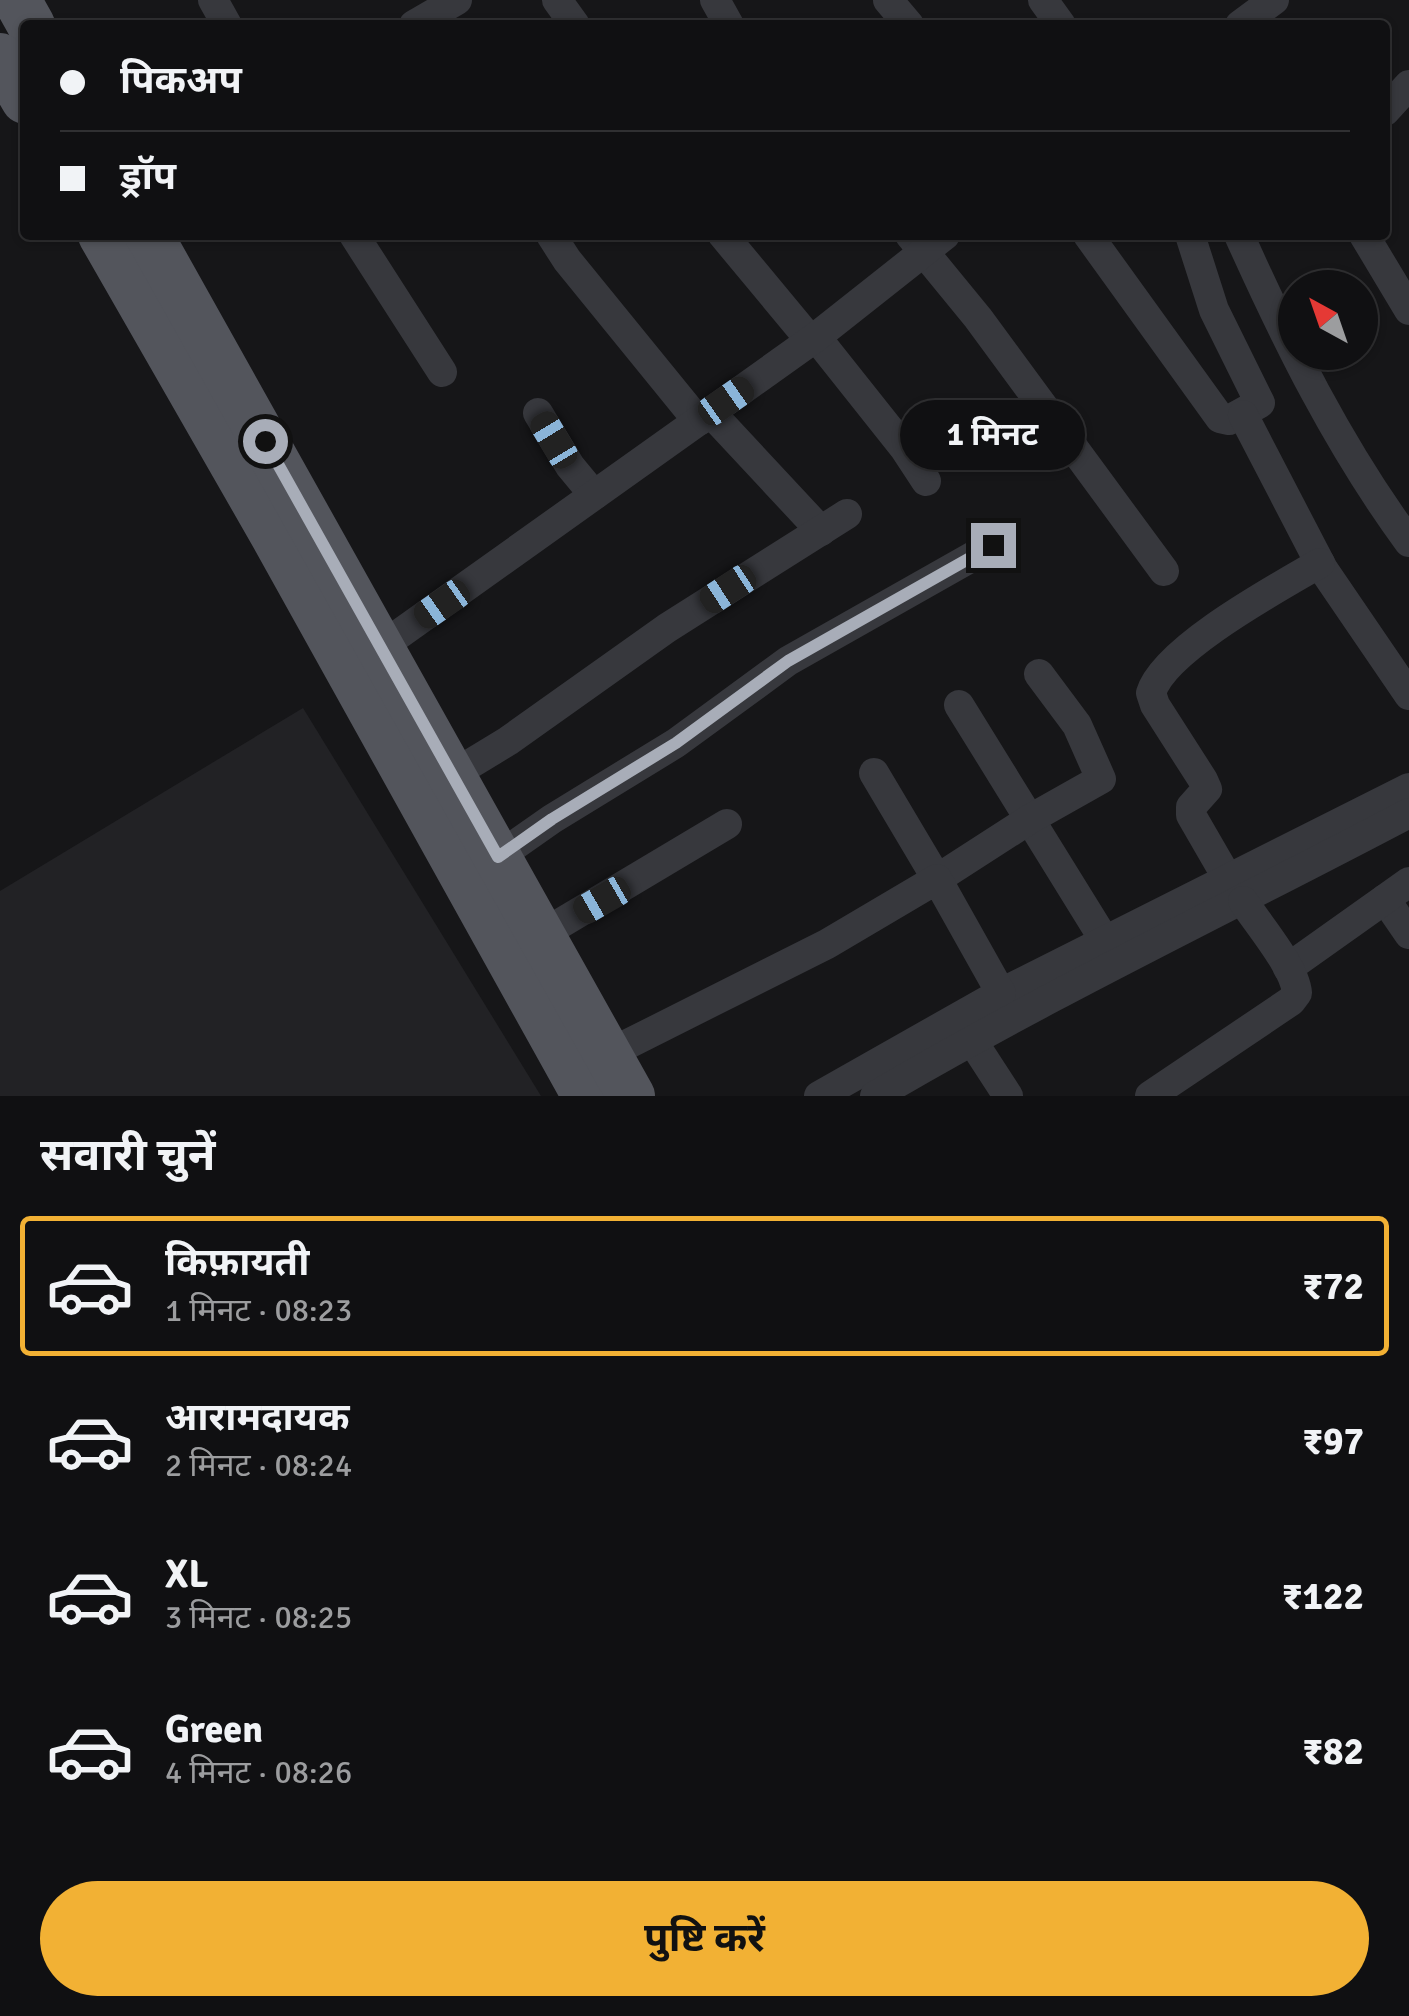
<!DOCTYPE html>
<html lang="hi">
<head>
<meta charset="utf-8">
<style>
	body { margin:0; font-family:Signika,"Noto Sans Devanagari",sans-serif; background:#1e1e20; color:#f1f3f6; height:100vh; display:flex; flex-direction:column; font-size:38px; white-space:nowrap }
	* { box-sizing:border-box; margin:0 }
	p { font-size:32px; color:#9c9d9f }
	.icon { flex:none; width:55px; height:55px; fill:none; stroke:currentColor; stroke-width:2; stroke-linecap:round; stroke-linejoin:round }
	.map { position:relative; height:1096px; overflow:hidden }
	.side { display:flex; flex-direction:column; background:#101012; flex:1 }
	.side>* { flex:none }
	.guide { position:absolute; left:20px; top:20px; width:1370px; height:220px; border-radius:10px; box-shadow:0 2px 8px #0004,0 0 0 2px #303032; display:grid; align-content:center; height:220px; padding:0 40px; background:#101012 }
	.needle { width:65px; rotate:320deg }
	.tools { position:absolute; left:1278px; top:270px; display:grid; gap:20px }
	.tools a { display:grid; place-items:center; width:100px; height:100px; border-radius:50%; background:#101012; box-shadow:0 2px 8px #0004,0 0 0 2px #303032; font-size:50px }
	.end { position:absolute; width:45px; height:45px; margin:-22px; border:12px solid #a8adb8; background:#111; box-shadow:0 0 0 5px #111 }
	.from { border-radius:50% }
	.bubble { position:absolute; height:70px; border-radius:35px; background:#101012; box-shadow:0 2px 8px #0004,0 0 0 2px #303032; font-size:32px; font-weight:700; line-height:70px; text-align:center }
	.car { position:absolute; width:30px; height:60px; margin:-30px -15px; border-radius:12px; box-shadow:0 0 8px 2px #0007; background:linear-gradient(#222 24%,#8ab4d8 0 40%,#222 0 76%,#8ab4d8 0 86%,#222 0) }
	.guide b { display:flex; align-items:center; gap:35px; height:95px; font-size:38px }
	.guide b+b { border-top:2px solid #303032 }
	.guide i { width:25px; height:25px; background:#f1f3f6 }
	ul { padding:0; list-style:none }
	li { display:flex; align-items:center; gap:30px; height:140px; margin:0 20px 15px; padding:0 20px; border:5px solid transparent; border-radius:10px }
	li div { flex:1 }
	li b { display:block; font-size:38px }
	li em { font-style:normal; font-weight:700 }
	li.active { border-color:#f2b134 }
	li>.icon { width:90px; height:90px; stroke-width:1.5 }
	h2 { padding:0 40px; font-size:45px; line-height:120px }
	.button { display:flex; gap:20px; margin-top:auto; padding:20px 40px }
	.button a { flex:1; height:115px; border-radius:60px; background:#f2b134; color:#111; font-size:40px; font-weight:700; line-height:115px; text-align:center }
	.map>svg:first-child { display:block }
</style>
</head>
<body>
<div class="map">
<svg width="1409" height="1096" viewBox="0 0 1409 1096">
	<rect width="100%" height="100%" fill="#161618"/>
	<polygon fill="#222225" points="303,708 541,1096 0,1096 0,891"/>
	<g fill="none" stroke-linecap="round" stroke-linejoin="round">
		<g stroke="#37383d" stroke-width="30">
			<polyline points="213,0 227,25"/>
			<polyline points="557,0 575,25"/>
			<polyline points="715,0 729,25"/>
			<polyline points="888,0 909,25"/>
			<polyline points="1043,0 1061,25"/>
			<polyline points="414,25 457,0"/>
			<polyline points="1240,25 1274,0"/>
			<polyline points="1385,111 1409,85"/>
			<polyline points="354,235 442,372"/>
			<polyline points="551,235 567,260 698,421 712,414 821,531"/>
			<polyline points="723,235 811,341"/>
			<polyline points="910,235 978,318 1164,571"/>
			<polyline points="1088,235 1220,418 1229,420 1260,403 1214,310 1190,235"/>
			<path d="M1239,235C1287,342 1339,447 1409,542"/>
			<polyline points="1364,235 1409,310"/>
			<polyline points="816,337 905,449 926,481"/>
			<polyline points="538,413 570,466 594,495"/>
			<polyline points="1243,415 1323,569 1409,695"/>
			<polyline points="381,647 816,337 945,235"/>
			<polyline points="959,705 1105,941"/>
			<polyline points="874,773 937,879 1030,819 1101,779 1077,725 1039,674"/>
			<polyline points="452,775 508,741 667,628 847,514"/>
			<polyline points="498,857 552,819 676,743 788,661 993,545"/>
			<path d="M1228,879L1191,815V807L1207,789L1203,780L1155,705L1151,693C1164,649 1279,587 1320,563"/>
			<polyline points="1385,899 1409,934"/>
			<polyline points="541,935 727,824"/>
			<polyline points="1288,968 1409,882"/>
			<polyline points="1001,993 1409,788"/>
			<polyline points="971,1039 1008,1096"/>
			<polyline points="608,1054 827,944 937,879 1001,993 819,1096"/>
			<path d="M875,1096C1048,994 1231,907 1409,813"/>
			<path d="M1150,1096L1291,1001L1297,993C1295,967 1258,924 1243,901"/>
		</g>
		<g stroke="#53555c" stroke-width="48">
			<polyline points="17,0 31,25"/>
			<polyline points="0,57 25,100"/>
			<polyline points="102,235 274,535 586,1096"/>
			<polyline points="149,235 631,1096"/>
		</g>
	</g>
	<g fill="none" stroke-linecap="round" stroke-linejoin="round">
		<polyline stroke="#a8adb8" stroke-width="12" points="265,441 498,857 552,819 676,743 788,661 993,545"/>
	</g>
</svg>
<div class="tools">
<a><svg class="needle" viewBox="-14 -14 28 28"><path d="M0-13l5 13h-10z" fill="#e53935"/><path d="M0 13l5-13h-10z" fill="#9c9d9f"/></svg></a>
</div>
<i class="end from" style="left:265px;top:441px"></i>
<i class="end" style="left:993px;top:545px"></i>
<div class="bubble" style="left:900px;top:400px;width:185px">1 मिनट</div>
<i class="car" style="left:726px;top:401px;rotate:55deg"></i>
<i class="car" style="left:554px;top:440px;rotate:329deg"></i>
<i class="car" style="left:728px;top:589px;rotate:237deg"></i>
<i class="car" style="left:442px;top:604px;rotate:235deg"></i>
<i class="car" style="left:602px;top:900px;rotate:240deg"></i>
<div class="guide">
<b><i class="from"></i>पिकअप</b>
<b><i></i>ड्रॉप</b>
</div>
</div>
<section class="side">
<h2>सवारी चुनें</h2>
<ul>
<li class="active"><svg class="icon" aria-label="car" viewBox="0 0 24 24"><path d="M5 17H2v-5l4-1 3-4h7l3 4 3 1v5h-3M9 17h6M6 11h13"/><circle cx="7" cy="17" r="2"/><circle cx="17" cy="17" r="2"/></svg><div><b>किफ़ायती</b><p>1 मिनट · 08:23</p></div><em>₹72</em></li>
<li><svg class="icon" aria-label="car" viewBox="0 0 24 24"><path d="M5 17H2v-5l4-1 3-4h7l3 4 3 1v5h-3M9 17h6M6 11h13"/><circle cx="7" cy="17" r="2"/><circle cx="17" cy="17" r="2"/></svg><div><b>आरामदायक</b><p>2 मिनट · 08:24</p></div><em>₹97</em></li>
<li><svg class="icon" aria-label="car" viewBox="0 0 24 24"><path d="M5 17H2v-5l4-1 3-4h7l3 4 3 1v5h-3M9 17h6M6 11h13"/><circle cx="7" cy="17" r="2"/><circle cx="17" cy="17" r="2"/></svg><div><b>XL</b><p>3 मिनट · 08:25</p></div><em>₹122</em></li>
<li><svg class="icon" aria-label="car" viewBox="0 0 24 24"><path d="M5 17H2v-5l4-1 3-4h7l3 4 3 1v5h-3M9 17h6M6 11h13"/><circle cx="7" cy="17" r="2"/><circle cx="17" cy="17" r="2"/></svg><div><b>Green</b><p>4 मिनट · 08:26</p></div><em>₹82</em></li>
</ul>
<div class="button"><a>पुष्टि करें</a></div>
</section>
</body>
</html>
